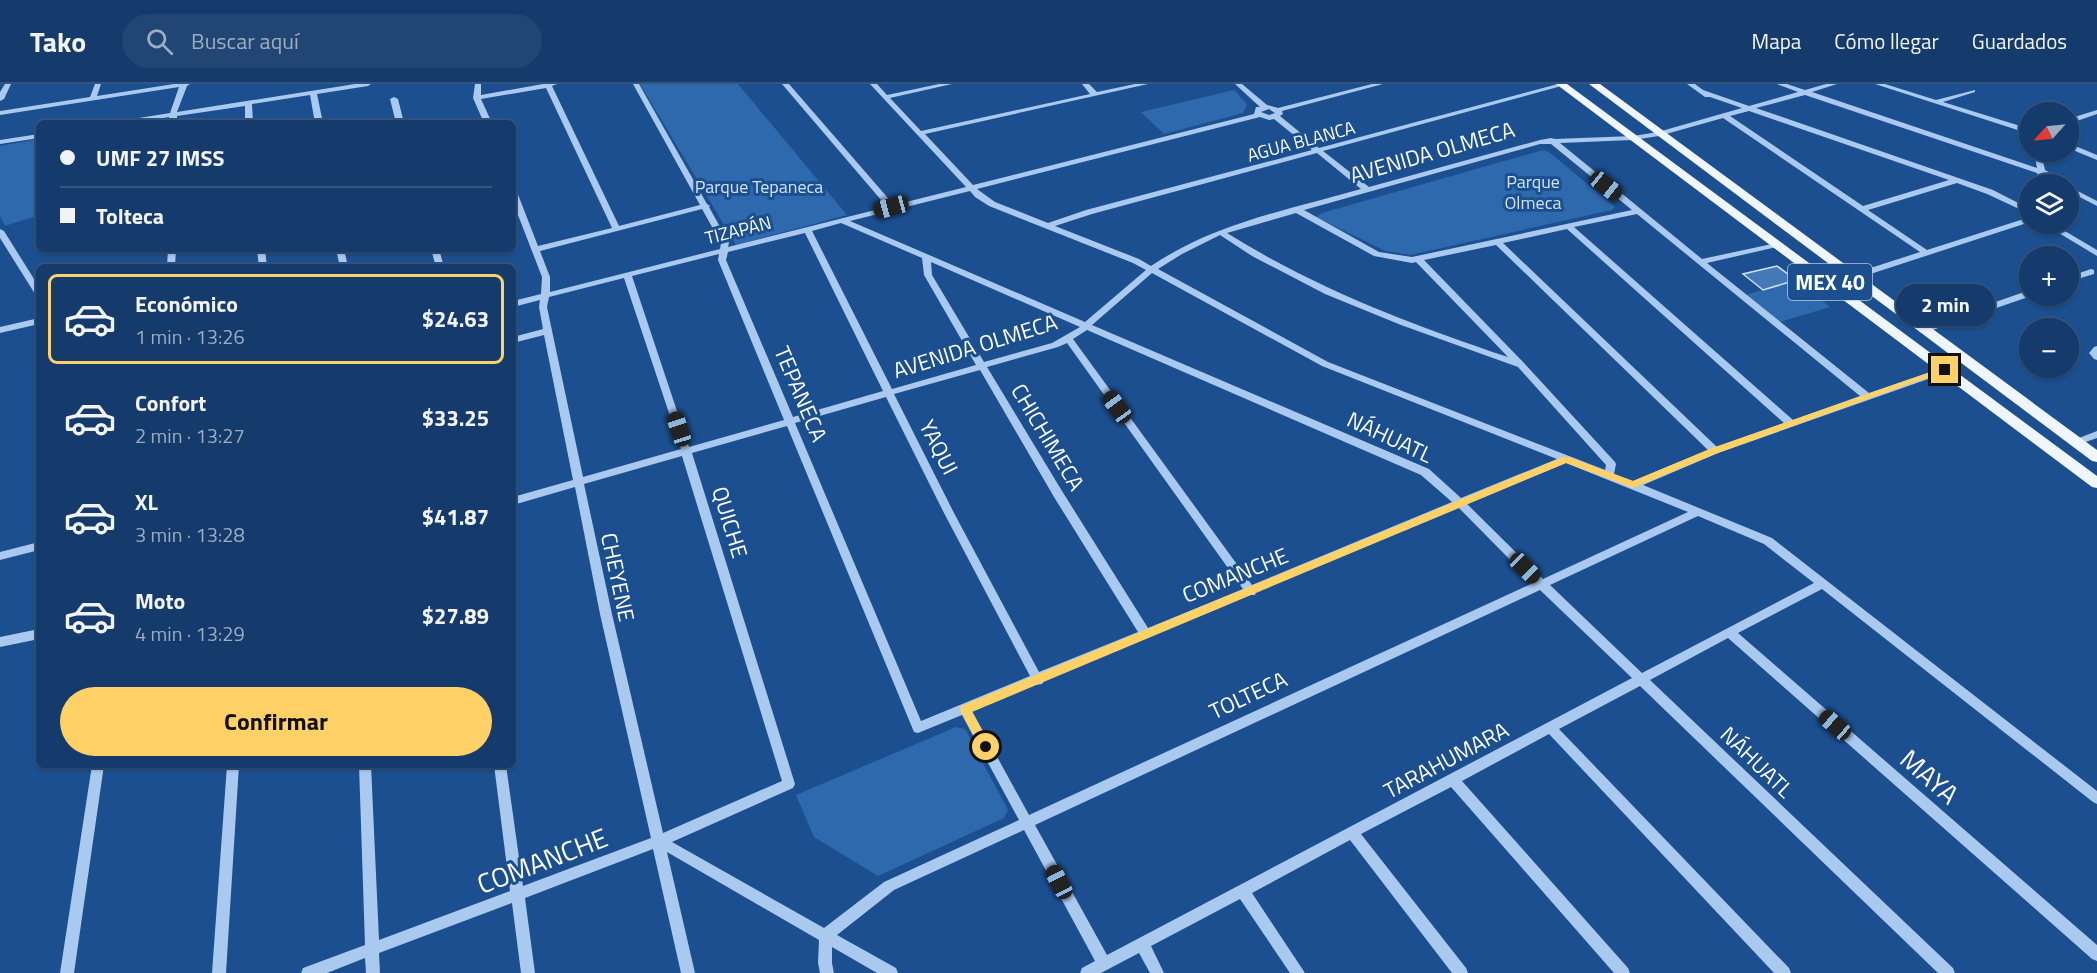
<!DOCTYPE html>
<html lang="es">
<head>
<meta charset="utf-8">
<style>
	body { margin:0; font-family:"Titillium Web",sans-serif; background:#214673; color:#f1f3f6; height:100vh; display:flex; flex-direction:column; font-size:22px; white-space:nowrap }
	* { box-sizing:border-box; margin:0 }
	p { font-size:20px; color:#9dadc1 }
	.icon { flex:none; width:33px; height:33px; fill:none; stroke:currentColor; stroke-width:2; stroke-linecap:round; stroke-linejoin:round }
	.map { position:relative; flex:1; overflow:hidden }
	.side { position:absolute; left:36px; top:180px; width:480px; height:504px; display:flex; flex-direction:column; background:#143b6b; border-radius:9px; box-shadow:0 2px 4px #0004,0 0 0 2px #33557e }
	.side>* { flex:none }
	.hud { position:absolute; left:36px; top:36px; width:480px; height:132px; border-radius:9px; box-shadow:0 2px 4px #0004,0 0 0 2px #33557e; display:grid; align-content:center; height:132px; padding:0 24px; background:#143b6b }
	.needle { width:39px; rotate:243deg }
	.fabs { position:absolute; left:2019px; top:18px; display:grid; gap:12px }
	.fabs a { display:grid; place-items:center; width:60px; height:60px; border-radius:50%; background:#143b6b; box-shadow:0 2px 4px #0004,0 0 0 2px #33557e; font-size:30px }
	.end { position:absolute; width:27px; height:27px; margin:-14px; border:8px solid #ffd166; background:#111; box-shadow:0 0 0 3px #111 }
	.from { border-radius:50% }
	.bubble { position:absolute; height:42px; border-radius:21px; background:#143b6b; box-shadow:0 2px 4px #0004,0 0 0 2px #33557e; font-size:20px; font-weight:700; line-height:42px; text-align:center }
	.car { position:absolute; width:18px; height:36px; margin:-18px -9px; border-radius:8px; box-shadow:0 0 4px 2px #0007; background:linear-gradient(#222 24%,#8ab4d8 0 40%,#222 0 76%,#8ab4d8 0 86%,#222 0) }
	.hud b { display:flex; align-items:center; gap:21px; height:57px; font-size:22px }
	.hud b+b { border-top:2px solid #33557e }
	.hud i { width:15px; height:15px; background:#f1f3f6 }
	ul { padding:10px 0 0; list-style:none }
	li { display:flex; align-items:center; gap:18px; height:90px; margin:0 12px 9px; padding:0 12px; border:3px solid transparent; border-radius:9px }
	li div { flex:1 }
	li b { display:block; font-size:22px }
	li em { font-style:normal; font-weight:700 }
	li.current { border-color:#ffd166 }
	li>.icon { width:54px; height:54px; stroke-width:1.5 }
	.action { display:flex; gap:12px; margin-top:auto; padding:12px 24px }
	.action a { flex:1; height:69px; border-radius:36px; background:#ffd166; color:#111; font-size:24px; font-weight:700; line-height:69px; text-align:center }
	header { display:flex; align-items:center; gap:36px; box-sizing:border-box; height:84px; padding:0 30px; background:#143b6b; border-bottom:2px solid #33557e }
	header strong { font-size:28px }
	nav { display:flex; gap:33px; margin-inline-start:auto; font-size:21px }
	.search { width:420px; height:54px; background:#214673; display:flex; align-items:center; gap:15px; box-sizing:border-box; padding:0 21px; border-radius:33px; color:#9dadc1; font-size:22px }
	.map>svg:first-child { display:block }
</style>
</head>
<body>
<header>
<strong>Tako</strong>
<div class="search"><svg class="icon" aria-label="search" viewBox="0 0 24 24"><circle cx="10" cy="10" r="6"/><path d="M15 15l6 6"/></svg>Buscar aquí</div>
<nav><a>Mapa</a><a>Cómo llegar</a><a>Guardados</a></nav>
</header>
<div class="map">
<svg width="2097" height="889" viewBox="0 0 2097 889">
	<rect width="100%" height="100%" fill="#1b4f8f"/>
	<g fill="#2e69ad">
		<polygon points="640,0 738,0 847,131 736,161"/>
		<polygon points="1234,6 1247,20 1243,29 1164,50 1141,28"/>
		<polygon points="39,55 39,131 5,142 0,132 0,62"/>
		<polygon points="1543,66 1549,68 1615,123 1612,126 1410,171 1385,167 1316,133 1322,129"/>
		<polygon points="1796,196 1830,223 1776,239 1742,212"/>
		<polygon points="956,643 965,645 1008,726 1004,734 878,792 814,753 796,711"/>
	</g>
	<polygon fill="#4478b7" stroke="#cfe3fa" stroke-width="1.5" points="1777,182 1796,196 1763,206 1743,190"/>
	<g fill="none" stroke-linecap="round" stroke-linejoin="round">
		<g fill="#a9c9ee" fill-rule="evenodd">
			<polygon points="5,0 11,0 4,15 0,17 0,8"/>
			<polygon points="95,0 101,0 97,12 174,0 190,0 187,2 177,28 355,0 371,0 368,2 317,10 323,39 315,39 310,11 252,20 253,39 245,39 245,22 177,32 177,39 169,39 169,33 134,39 116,39 120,37 170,29 179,3 0,31 0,27 90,13"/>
			<path d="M475,0H481V11L543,0H557L552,2L619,142L700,121L633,0H639L707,120L710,122L709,123L729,159L728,163L887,123L782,0H789L894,121L966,103L870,0H877L887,11L939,0H952L890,14L921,47L1090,10L1082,0H1089L1097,8L1135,0H1148L925,50L973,101L1254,30L1256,23H1260L1235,0H1242L1267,21L1278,24L1372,0H1383L1282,27L1283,30L1280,32L1319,64L1558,0L1565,1L1323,67L1369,103L1540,56L1551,54L1555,55L1633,52L1658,48L1742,24L1710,13H1705L1687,0H1695L1703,6L1749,22L1798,8L1777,0H1787L1805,6L1826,0H1837L1812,8L2037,84L2034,68H2041L2045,86L2066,98L2067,100H2058L2046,93L2047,100H2039L2037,89L1805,11L1756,24L1993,106L2030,125V130L1987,110L1957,99L1868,126L1927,166L2030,133V138L1852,196L1849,195V191L1920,168L1723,34L1659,52L1633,56L1560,59L1702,175L1781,158V162L1707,179L1869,309L1942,284H1948L1950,286L1948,288L1718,369L1643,401L1772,454L2097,707V720L2093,718L1822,505L1738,549L2097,861V877L2092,875L1728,554L1650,596L1953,884L1955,889H1938L1640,602L1559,645L1789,884L1791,889H1774L1549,650L1462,697L1628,884L1630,889H1614L1451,703L1361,750L1466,884L1468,889H1452L1350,756L1252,809L1305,889H1290L1240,815L1151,862L1164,889H1150L1139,869L1101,889H1080L1082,884L1095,877L1024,746L894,806L837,851L896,884L898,889H877L832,863V879L834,889H820L818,879L819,856L667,768L695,889H681L653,765L525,814L535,889H521L512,819L379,869L380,889H366L365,874L327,889H301L303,884L365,861L359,681H371L379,856L510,807L494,681H506L523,802L651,754L600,530L575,403L513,421V413L573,396L544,251L513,259V253L543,245L539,223L540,216L513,223V217L541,210L542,193L513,118V106L517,108L538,162L612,144L546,4L481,15L492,39H484L473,14ZM1269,25L1275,29L1269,31L1261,28ZM1749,27L1949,96L1863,122L1730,32ZM1260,33L1269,36L1274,35L1312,66L1086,126L1048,139L995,118L977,105ZM1540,60H1551L1632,126L1412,173L1379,168L1304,126ZM1317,69L1361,105C1288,126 1215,139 1151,182L1139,175L1055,142L1092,130ZM970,107L975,113L989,122L1133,179L1146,186L1085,238L850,137ZM702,125L721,159L720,165L550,208V193L540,167ZM1296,129L1374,172L1412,179L1416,178L1508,273C1410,240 1315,204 1227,149ZM1637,130L1860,312L1793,336L1574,143ZM841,139L922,174L924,191L976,281L892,305L812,147ZM1567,145L1784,339L1717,363L1503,159ZM805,149L883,307L793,333L726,176L728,168ZM1220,151L1252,172L1325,210L1401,241L1518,283L1606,381L1605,386L1328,278L1158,185L1182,170ZM1496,161L1708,366L1633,397L1614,390L1616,380L1615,378L1524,279L1424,176ZM719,170L718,176L784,336L689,363L632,192ZM931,178L1080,243L1052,259L984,278L932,191ZM1152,189L1322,282L1557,375L1461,414L1429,385L1092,241ZM624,194L681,365L583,393L547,223L549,213ZM1087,246L1421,391L1452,418L1252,501L1073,255ZM1067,259L1243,505L1148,544L1062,407L987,283L1058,263ZM980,286L1054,413L1138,548L1039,588L954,429L894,310ZM886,313L944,429L1030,592L921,637L795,339ZM787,342L914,648L918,649L962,631L1019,736L884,798L824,844L672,758L793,704L795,700L692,369ZM682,372L782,697L663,749L612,530L584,400ZM1566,379L1688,428L1543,495L1467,420ZM1459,424L1533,499L1029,731L972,627L1035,601L1042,600L1044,597L1248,511H1255L1256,508ZM1698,432L1764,460L1814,499L1642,589L1550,501ZM1540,506L1632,594L1107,871L1035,741Z"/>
			<polygon points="1875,0 1885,0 1936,16 1975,6 1975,8 1943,18 2030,45 2030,50"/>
			<polygon points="394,13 398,15 404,39 396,39 390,15"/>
			<polygon points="2097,26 2097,30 2068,40 2068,35"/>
			<polygon points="39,50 39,54 0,60 0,56"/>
			<polygon points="2068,59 2097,71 2097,76 2068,64"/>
			<polygon points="2068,102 2097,117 2097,122 2068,107"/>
			<polygon points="2044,140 2053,140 2097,166 2097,172"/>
			<polygon points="0,145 4,147 39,203 39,213 35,210 0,154"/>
			<polygon points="168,165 176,165 175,183 167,183"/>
			<polygon points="257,165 265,165 267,183 259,183"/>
			<polygon points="336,165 344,165 348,183 340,183"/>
			<polygon points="431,165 439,165 444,183 436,183"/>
			<polygon points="2091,185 2094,186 2094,190 2068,198 2068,193"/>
			<polygon points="2027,207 2030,207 2030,212 2031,212 1927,248 1921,248 1920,246 1921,244"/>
			<polygon points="39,234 39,240 0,249 0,243"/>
			<polygon points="2097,262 2097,276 2094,275 2089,269 2094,263"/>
			<polygon points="2097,347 2097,354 2077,361 2072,358 2074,356"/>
			<polygon points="39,458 39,466 0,476 0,468"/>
			<polygon points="39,545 39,555 0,563 0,553"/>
			<polygon points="92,681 104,681 74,889 60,889"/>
			<polygon points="227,681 239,681 226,889 212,889"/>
		</g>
		<g fill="#f0f6ff" fill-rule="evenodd">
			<polygon points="1556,0 1567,0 2097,392 2097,404 2092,403"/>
			<polygon points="1589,0 1600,0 2097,366 2097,378 2092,377"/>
		</g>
	</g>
	<polygon fill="#ffd166" points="1942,284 1949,286 1718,369 1633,404 1566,379 972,628 991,663 986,667 981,666 960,626 961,622 1563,373 1569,373 1633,397 1712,364"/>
	<g text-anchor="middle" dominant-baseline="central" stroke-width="6" stroke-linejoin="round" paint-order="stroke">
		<g font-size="18" fill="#fff" stroke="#1b4f8f">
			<text transform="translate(1301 57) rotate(-15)">AGUA BLANCA</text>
			<text transform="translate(738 146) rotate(-14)">TIZAPÁN</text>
		</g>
		<g font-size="18" fill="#cfe3fa" stroke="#1b4f8f">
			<text x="1533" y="97">Parque<tspan x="1533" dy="21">Olmeca</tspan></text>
			<text x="759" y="102">Parque Tepaneca</text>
		</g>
		<rect fill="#1b4f8f" stroke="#bbcadd" stroke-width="1.5" x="1788" y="180" width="84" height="36" rx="4.5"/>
		<g font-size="21" font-weight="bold" fill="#fff">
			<text x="1830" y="198">MEX 40</text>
		</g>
		<g font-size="22" fill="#fff" stroke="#1b4f8f">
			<text transform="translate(1432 68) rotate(-16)">AVENIDA OLMECA</text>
			<text transform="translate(975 262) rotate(-17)">AVENIDA OLMECA</text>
			<text transform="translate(801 310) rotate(67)">TEPANECA</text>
			<text transform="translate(1048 353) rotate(59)">CHICHIMECA</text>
			<text transform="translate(1390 353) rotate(25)">NÁHUATL</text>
			<text transform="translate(939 363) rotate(63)">YAQUI</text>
			<text transform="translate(730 438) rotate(73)">QUICHE</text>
			<text transform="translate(1235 491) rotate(-22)">COMANCHE</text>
			<text transform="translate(618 493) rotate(78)">CHEYENE</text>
			<text transform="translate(1248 611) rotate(-25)">TOLTECA</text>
			<text transform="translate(1446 676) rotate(-28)">TARAHUMARA</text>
			<text transform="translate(1757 678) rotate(44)">NÁHUATL</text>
		</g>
		<g font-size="27" fill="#fff" stroke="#1b4f8f">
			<text transform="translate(1930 692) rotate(41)">MAYA</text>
			<text transform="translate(542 776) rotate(-21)">COMANCHE</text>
		</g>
	</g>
</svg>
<div class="fabs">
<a><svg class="needle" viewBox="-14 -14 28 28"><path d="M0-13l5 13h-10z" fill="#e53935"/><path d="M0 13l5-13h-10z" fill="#9dadc1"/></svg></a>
<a><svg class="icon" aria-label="layers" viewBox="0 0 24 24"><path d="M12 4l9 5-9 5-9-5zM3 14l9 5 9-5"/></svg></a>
<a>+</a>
<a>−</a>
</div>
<i class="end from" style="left:986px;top:663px"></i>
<i class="end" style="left:1945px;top:286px"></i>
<div class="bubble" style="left:1896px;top:200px;width:99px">2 min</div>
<i class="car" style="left:1606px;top:102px;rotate:129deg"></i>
<i class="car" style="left:891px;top:123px;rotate:255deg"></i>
<i class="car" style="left:1117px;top:323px;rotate:324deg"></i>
<i class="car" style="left:679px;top:345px;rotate:342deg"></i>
<i class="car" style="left:1525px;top:484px;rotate:135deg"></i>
<i class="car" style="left:1835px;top:641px;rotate:311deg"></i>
<i class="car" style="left:1059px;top:798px;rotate:332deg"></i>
<div class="hud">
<b><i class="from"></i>UMF 27 IMSS</b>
<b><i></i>Tolteca</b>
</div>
<section class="side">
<ul>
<li class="current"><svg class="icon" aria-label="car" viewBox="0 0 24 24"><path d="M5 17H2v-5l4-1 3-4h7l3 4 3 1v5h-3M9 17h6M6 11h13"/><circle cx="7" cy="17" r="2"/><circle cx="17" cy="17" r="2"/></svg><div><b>Económico</b><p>1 min · 13:26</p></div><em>$24.63</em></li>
<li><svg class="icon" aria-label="car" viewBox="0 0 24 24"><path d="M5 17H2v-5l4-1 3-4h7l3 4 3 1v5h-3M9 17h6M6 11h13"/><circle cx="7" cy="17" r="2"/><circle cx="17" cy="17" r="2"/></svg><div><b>Confort</b><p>2 min · 13:27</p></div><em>$33.25</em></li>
<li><svg class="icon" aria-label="car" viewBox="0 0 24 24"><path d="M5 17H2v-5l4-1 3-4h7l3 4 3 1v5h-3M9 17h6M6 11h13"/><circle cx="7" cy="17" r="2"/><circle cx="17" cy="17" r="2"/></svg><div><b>XL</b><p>3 min · 13:28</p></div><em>$41.87</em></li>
<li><svg class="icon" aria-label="car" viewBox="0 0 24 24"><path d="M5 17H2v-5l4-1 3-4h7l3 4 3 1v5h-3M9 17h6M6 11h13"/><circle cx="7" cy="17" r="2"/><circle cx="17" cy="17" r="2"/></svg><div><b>Moto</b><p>4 min · 13:29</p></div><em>$27.89</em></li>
</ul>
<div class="action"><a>Confirmar</a></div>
</section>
</div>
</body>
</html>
